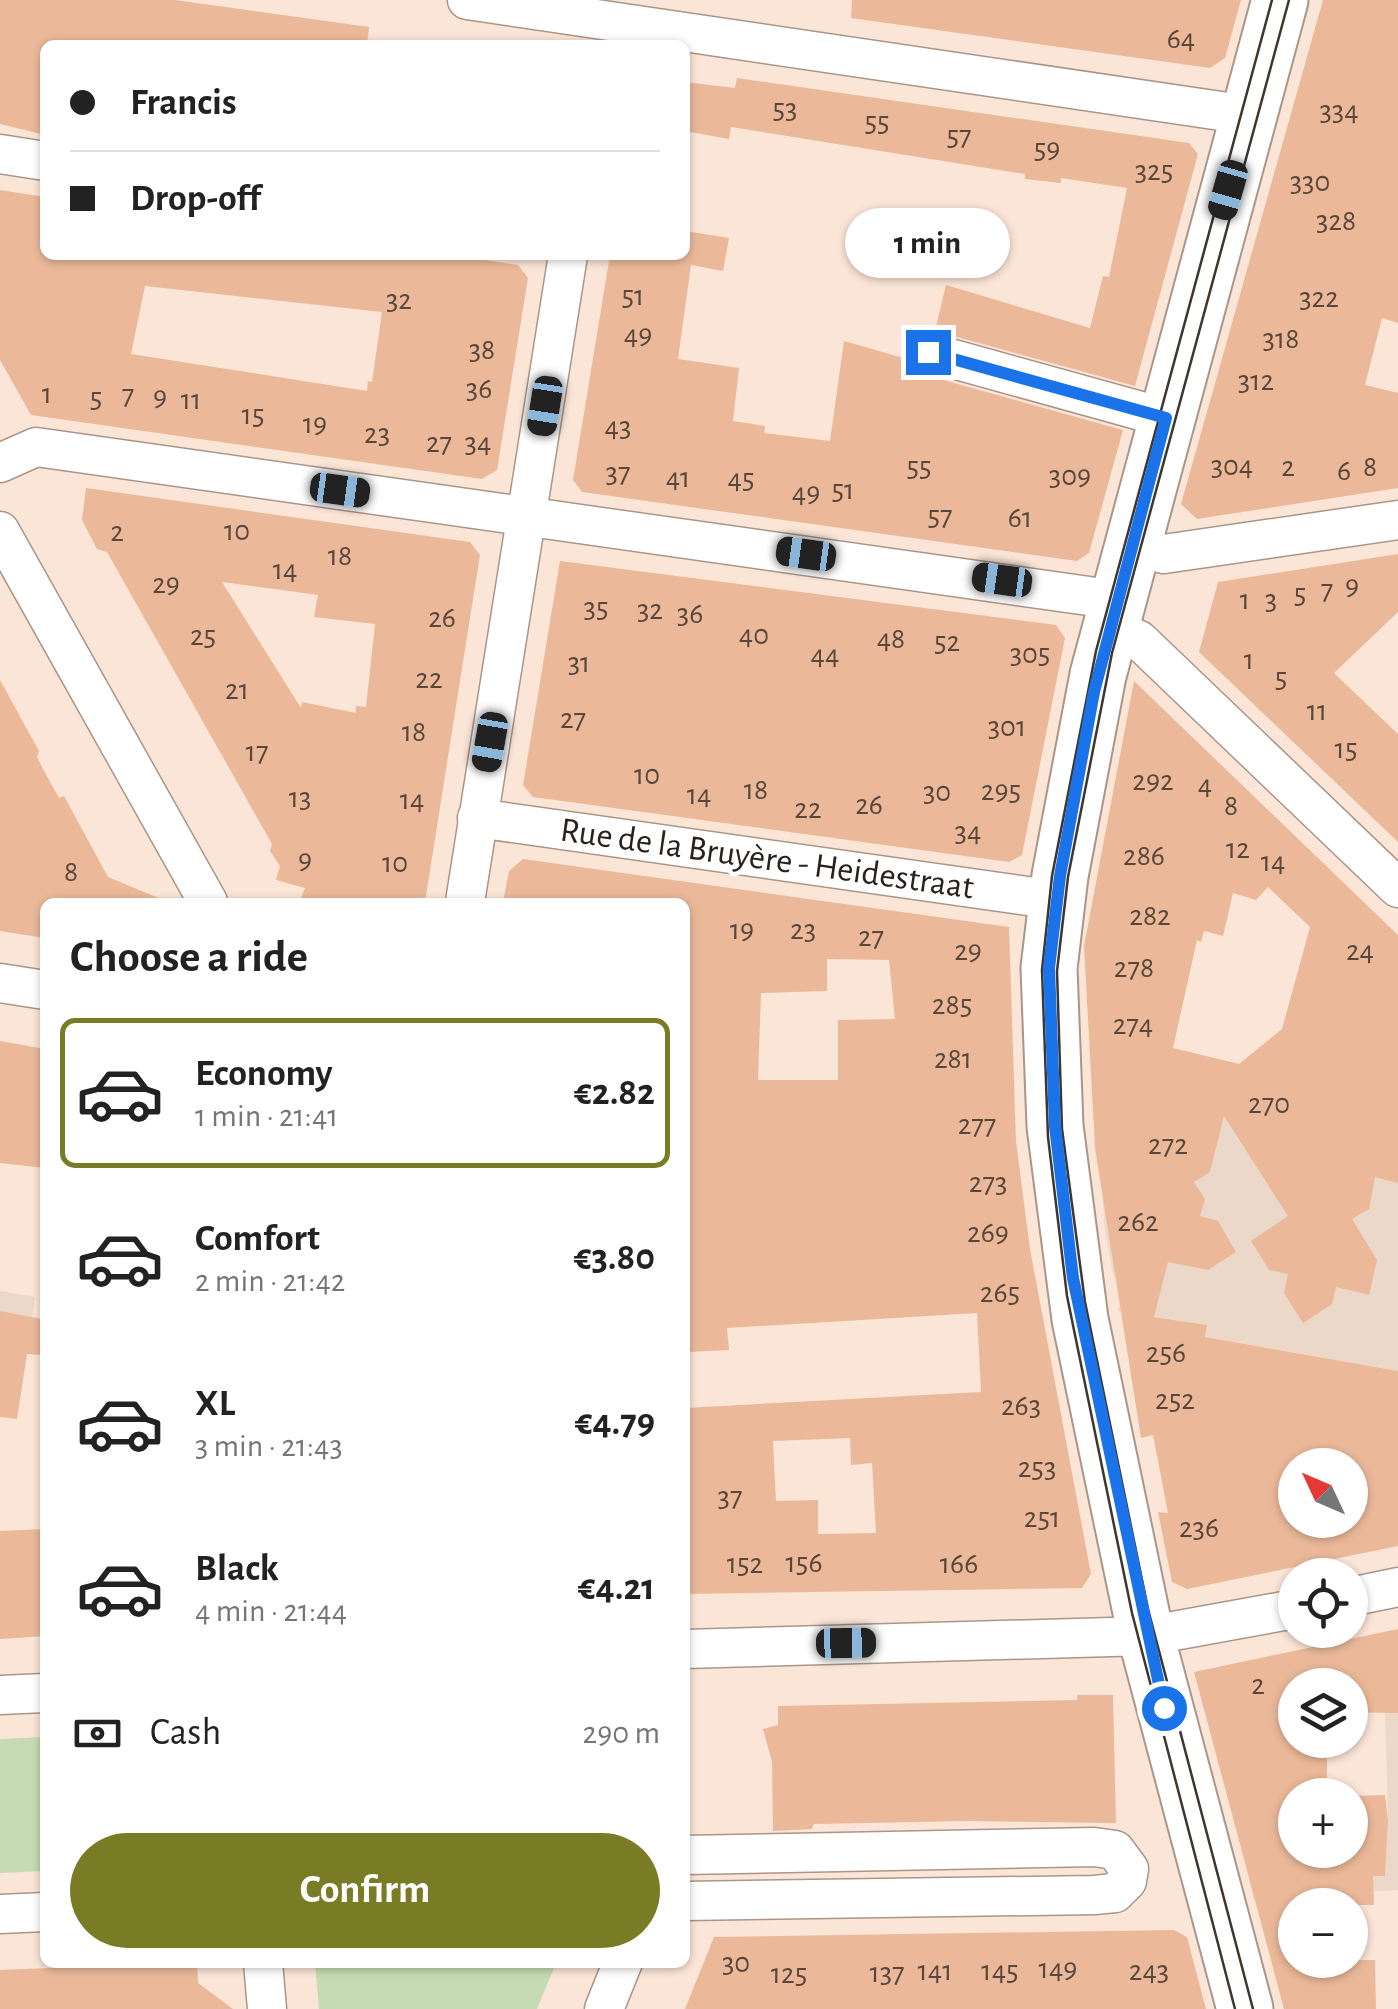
<!DOCTYPE html>
<html lang="en">
<head>
<meta charset="utf-8">
<style>
	body { margin:0; font-family:"Alegreya Sans",sans-serif; background:#f6f6f6; color:#222; height:100vh; display:flex; flex-direction:column; font-size:38px; white-space:nowrap }
	* { box-sizing:border-box; margin:0 }
	p { font-size:32px; color:#767676 }
	.icon { flex:none; width:55px; height:55px; fill:none; stroke:currentColor; stroke-width:2; stroke-linecap:round; stroke-linejoin:round }
	.map { position:relative; flex:1; overflow:hidden }
	.side { position:absolute; left:40px; top:898px; width:650px; height:1070px; display:flex; flex-direction:column; background:#fff; border-radius:15px; box-shadow:0 2px 8px #0004 }
	.side>* { flex:none }
	.guide { position:absolute; left:40px; top:40px; width:650px; height:220px; border-radius:15px; box-shadow:0 2px 8px #0004; display:grid; align-content:center; height:220px; padding:0 30px; background:#fff }
	.needle { width:65px; rotate:314deg }
	.fabs { position:absolute; left:1278px; top:1448px; display:grid; gap:20px }
	.fabs a { display:grid; place-items:center; width:90px; height:90px; border-radius:50%; background:#fff; box-shadow:0 2px 8px #0004; font-size:50px }
	.end { position:absolute; width:45px; height:45px; margin:-22px; border:12px solid #1a73e8; background:#fff; box-shadow:0 0 0 5px #fff }
	.from { border-radius:50% }
	.bubble { position:absolute; height:70px; border-radius:35px; background:#fff; box-shadow:0 2px 8px #0004; font-size:32px; font-weight:600; line-height:70px; text-align:center }
	.car { position:absolute; width:30px; height:60px; margin:-30px -15px; border-radius:12px; box-shadow:0 0 8px 2px #0007; background:linear-gradient(#222 24%,#8ab4d8 0 40%,#222 0 76%,#8ab4d8 0 86%,#222 0) }
	.guide b { display:flex; align-items:center; gap:35px; height:95px; font-size:38px }
	.guide b+b { border-top:2px solid #e0e0e0 }
	.guide i { width:25px; height:25px; background:#222 }
	ul { padding:0; list-style:none }
	li { display:flex; align-items:center; gap:30px; height:150px; margin:0 20px 15px; padding:0 10px; border:5px solid transparent; border-radius:15px }
	li div { flex:1 }
	li b { display:block; font-size:38px }
	li em { font-style:normal; font-weight:600 }
	li.on { border-color:#797c25 }
	li>.icon { width:90px; height:90px; stroke-width:1.5 }
	h2 { padding:0 30px; font-size:45px; line-height:120px }
	.pay { display:flex; align-items:center; gap:25px; height:110px; padding:0 30px; font-size:38px }
	.pay p { margin-inline-start:auto }
	.primary-button { display:flex; gap:20px; margin-top:auto; padding:20px 30px }
	.primary-button a { flex:1; height:115px; border-radius:60px; background:#797c25; color:#fff; font-size:40px; font-weight:600; line-height:115px; text-align:center }
	.map>svg:first-child { display:block }
</style>
</head>
<body>
<div class="map">
<svg width="1398" height="2009" viewBox="0 0 1398 2009">
	<rect width="100%" height="100%" fill="#fbe5d7"/>
	<g fill="#ebd8c8">
		<polygon points="1089,1030 1398,1100 1398,1371 1206,1337 1207,1325 1118,1311 1125,1292 1113,1274 1105,1230"/>
		<polygon points="0,1291 35,1297 20,1396 0,1394"/>
		<polygon points="1398,1657 1398,1890 1254,1899 1249,1879 1385,1876 1388,1821 1385,1713 1350,1712 1350,1685 1295,1685 1248,1661"/>
	</g>
	<g fill="#c6dbb3">
		<polygon points="45,1737 45,1871 0,1873 0,1739"/>
		<polygon points="315,1963 315,1962 556,1963 537,2009 319,2009"/>
	</g>
	<g fill="#ebb999" fill-rule="evenodd">
		<polygon points="0,0 175,0 369,27 367,45 45,45 45,135 0,124"/>
		<polygon points="852,0 1241,0 1225,58 1210,68 851,18"/>
		<polygon points="1323,0 1398,0 1398,323 1382,318 1365,385 1398,393 1398,488 1197,519 1181,504"/>
		<polygon points="737,78 1189,143 1198,154 1135,386 935,331 946,285 1090,328 1103,276 1109,277 1127,188 1061,178 1061,183 1025,179 1025,174 731,127 729,139 685,131 685,82 735,88"/>
		<path d="M0,190L45,197V255H451L518,265L528,278L497,470L482,479L31,415L0,360ZM145,286L382,312L372,382L368,381L367,391L131,354Z"/>
		<polygon points="685,231 729,238 723,271 691,265 678,359 739,368 733,421 765,426 764,433 830,441 844,341 907,359 922,374 1123,430 1089,553 1077,561 582,492 573,480 610,255 685,255"/>
		<path d="M86,488L470,542L480,555L425,902H299L305,888L276,880L280,866L270,851L272,844L107,552L97,549L82,520ZM222,582L318,595L314,617L375,624L366,707L356,706V713L302,702L301,708Z"/>
		<polygon points="1398,554 1398,612 1334,673 1398,734 1398,842 1199,652 1218,582"/>
		<polygon points="560,561 1056,625 1065,638 1022,855 1009,862 533,797 523,785"/>
		<polygon points="0,680 39,751 37,757 43,769 59,798 64,796 108,877 168,902 45,902 45,938 0,931"/>
		<path d="M1134,681L1398,935V1183L1375,1177L1369,1209L1352,1219L1377,1260L1369,1295L1336,1287L1332,1304L1303,1323L1284,1293L1288,1274L1269,1270L1251,1241L1288,1216L1224,1116L1210,1172L1194,1182L1205,1199L1200,1216L1218,1221L1236,1252L1208,1270L1168,1262L1154,1317L1207,1325L1205,1337L1398,1371V1546L1187,1589L1172,1582L1158,1512L1168,1513L1153,1435L1141,1438L1095,1148L1084,946ZM1268,887L1310,927L1282,1029L1239,1064L1173,1048L1197,940L1201,942L1204,931L1223,936L1233,893L1256,900ZM1295,1465H1350V1520H1295Z"/>
		<path d="M523,859L1009,927L1016,1141L1030,1249L1091,1574L1082,1588L685,1594V1408L981,1392L977,1313L727,1328L729,1350L689,1352L685,1330V902H503L509,871ZM827,959L889,960L895,1019L838,1020V1080H758L761,993L827,991ZM850,1438L851,1465L872,1463L876,1533L818,1534V1500L776,1501L773,1441Z"/>
		<polygon points="0,1041 45,1049 45,1168 0,1163"/>
		<polygon points="0,1311 42,1319 41,1355 27,1354 17,1419 0,1417"/>
		<polygon points="45,1529 45,1636 0,1639 0,1531"/>
		<polygon points="1398,1629 1398,1713 1350,1712 1350,1685 1295,1685 1295,1748 1327,1750 1327,1795 1295,1795 1295,1850 1350,1850 1350,1796 1385,1795 1388,1821 1385,1876 1373,1876 1374,1905 1295,1905 1295,1960 1375,1960 1376,2009 1284,2009 1194,1672"/>
		<polygon points="1077,1695 1113,1695 1116,1823 968,1821 814,1824 812,1829 773,1831 772,1762 763,1729 778,1725 778,1706 1077,1700"/>
		<polygon points="1174,1930 1187,1937 1206,2009 685,2009 714,1937"/>
		<polygon points="197,1962 198,1983 233,2009 0,2009 0,1970"/>
	</g>
	<g fill="none" stroke-linecap="round" stroke-linejoin="round">
		<defs>
			<g id="street">
				<polyline points="467,0 1248,115"/>
				<polyline points="0,154 45,161"/>
				<polyline points="928,352 1166,418"/>
				<polyline points="0,463 36,447 1117,600"/>
				<polyline points="0,531 208,902"/>
				<polyline points="1131,546 1164,554 1398,520"/>
				<polyline points="1110,628 1139,640 1398,888"/>
				<polyline points="477,818 1056,900"/>
				<polyline points="465,902 568,255"/>
				<polyline points="0,983 45,990"/>
				<polyline points="1350,1597 1398,1587"/>
				<polyline points="685,1649 1146,1636 1295,1609"/>
				<polyline points="0,1695 45,1693"/>
				<polyline points="685,1855 1094,1847 1115,1850 1129,1869 1127,1881 1115,1893 1094,1895 685,1901"/>
				<polyline points="0,1914 45,1912"/>
				<polyline points="263,1962 267,2009"/>
				<polyline points="604,2009 623,1962"/>
			</g>
			<polyline id="secondary" points="1245,2009 1146,1636 1080,1319 1055,1126 1049,968 1060,876 1098,675 1280,0"/>
		</defs>
		<use href="#street" stroke="#aa9689" stroke-width="41"/>
		<use href="#secondary" stroke="#aa9689" stroke-width="59"/>
		<use href="#street" stroke="#fff" stroke-width="38"/>
		<use href="#secondary" stroke="#fff" stroke-width="55"/>
		<g stroke="#3f3630" stroke-width="2.5">
			<polyline points="1235,2009 1132,1613 1067,1296 1048,1137 1042,970 1052,876 1096,651 1272,0"/>
			<polyline points="1253,2009 1148,1609 1085,1302 1062,1129 1057,971 1068,877 1112,653 1289,0"/>
		</g>
	</g>
	<g fill="none" stroke-linecap="round" stroke-linejoin="round">
		<polyline stroke="#1a73e8" stroke-width="12" points="928,352 1166,418 1094,692 1060,876 1049,968 1055,1126 1073,1278 1164,1708"/>
	</g>
	<g text-anchor="middle" dominant-baseline="central" stroke-width="9" stroke-linejoin="round" paint-order="stroke">
		<g font-size="30" fill="#59473b">
			<text x="1181" y="39">64</text>
			<text x="785" y="109">53</text>
			<text x="1339" y="111">334</text>
			<text x="877" y="122">55</text>
			<text x="959" y="136">57</text>
			<text x="1047" y="149">59</text>
			<text x="1154" y="171">325</text>
			<text x="1310" y="182">330</text>
			<text x="1336" y="221">328</text>
			<text x="633" y="296">51</text>
			<text x="1319" y="298">322</text>
			<text x="399" y="300">32</text>
			<text x="638" y="335">49</text>
			<text x="1281" y="339">318</text>
			<text x="482" y="350">38</text>
			<text x="1256" y="381">312</text>
			<text x="479" y="389">36</text>
			<text x="47" y="394">1</text>
			<text x="128" y="395">7</text>
			<text x="160" y="397">9</text>
			<text x="96" y="398">5</text>
			<text x="191" y="400">11</text>
			<text x="253" y="415">15</text>
			<text x="315" y="424">19</text>
			<text x="618" y="427">43</text>
			<text x="377" y="434">23</text>
			<text x="439" y="443">27</text>
			<text x="478" y="443">34</text>
			<text x="1232" y="466">304</text>
			<text x="919" y="467">55</text>
			<text x="1288" y="467">2</text>
			<text x="1370" y="467">8</text>
			<text x="1344" y="471">6</text>
			<text x="618" y="473">37</text>
			<text x="1070" y="476">309</text>
			<text x="678" y="478">41</text>
			<text x="741" y="479">45</text>
			<text x="843" y="490">51</text>
			<text x="806" y="493">49</text>
			<text x="940" y="516">57</text>
			<text x="1020" y="518">61</text>
			<text x="237" y="531">10</text>
			<text x="117" y="532">2</text>
			<text x="340" y="556">18</text>
			<text x="285" y="570">14</text>
			<text x="166" y="584">29</text>
			<text x="1352" y="586">9</text>
			<text x="1327" y="590">7</text>
			<text x="1300" y="594">5</text>
			<text x="1245" y="600">1</text>
			<text x="1271" y="600">3</text>
			<text x="596" y="608">35</text>
			<text x="650" y="610">32</text>
			<text x="690" y="614">36</text>
			<text x="442" y="618">26</text>
			<text x="754" y="635">40</text>
			<text x="203" y="636">25</text>
			<text x="891" y="639">48</text>
			<text x="947" y="642">52</text>
			<text x="1030" y="654">305</text>
			<text x="825" y="655">44</text>
			<text x="1249" y="660">1</text>
			<text x="579" y="663">31</text>
			<text x="1281" y="678">5</text>
			<text x="429" y="679">22</text>
			<text x="237" y="690">21</text>
			<text x="1317" y="711">11</text>
			<text x="573" y="719">27</text>
			<text x="1007" y="727">301</text>
			<text x="414" y="732">18</text>
			<text x="1346" y="749">15</text>
			<text x="257" y="752">17</text>
			<text x="647" y="775">10</text>
			<text x="1153" y="781">292</text>
			<text x="1205" y="785">4</text>
			<text x="756" y="790">18</text>
			<text x="1001" y="791">295</text>
			<text x="937" y="792">30</text>
			<text x="699" y="795">14</text>
			<text x="300" y="798">13</text>
			<text x="412" y="800">14</text>
			<text x="869" y="805">26</text>
			<text x="1231" y="806">8</text>
			<text x="808" y="809">22</text>
			<text x="968" y="832">34</text>
			<text x="1238" y="849">12</text>
			<text x="1144" y="856">286</text>
			<text x="305" y="860">9</text>
			<text x="1273" y="862">14</text>
			<text x="395" y="863">10</text>
			<text x="71" y="872">8</text>
			<text x="1150" y="916">282</text>
			<text x="742" y="930">19</text>
			<text x="803" y="930">23</text>
			<text x="871" y="937">27</text>
			<text x="968" y="951">29</text>
			<text x="1360" y="951">24</text>
			<text x="1134" y="968">278</text>
			<text x="952" y="1005">285</text>
			<text x="1133" y="1025">274</text>
			<text x="953" y="1059">281</text>
			<text x="1269" y="1104">270</text>
			<text x="977" y="1125">277</text>
			<text x="1168" y="1145">272</text>
			<text x="988" y="1183">273</text>
			<text x="1138" y="1222">262</text>
			<text x="988" y="1233">269</text>
			<text x="1000" y="1293">265</text>
			<text x="1166" y="1353">256</text>
			<text x="1175" y="1400">252</text>
			<text x="1021" y="1406">263</text>
			<text x="1037" y="1468">253</text>
			<text x="730" y="1497">37</text>
			<text x="1042" y="1518">251</text>
			<text x="1199" y="1528">236</text>
			<text x="804" y="1563">156</text>
			<text x="745" y="1564">152</text>
			<text x="959" y="1564">166</text>
			<text x="1258" y="1685">2</text>
			<text x="736" y="1963">30</text>
			<text x="1058" y="1969">149</text>
			<text x="935" y="1971">141</text>
			<text x="1000" y="1971">145</text>
			<text x="1149" y="1971">243</text>
			<text x="887" y="1973">137</text>
			<text x="789" y="1974">125</text>
		</g>
		<g font-size="35" fill="#28211c" stroke="#fff">
			<text transform="translate(767 859) rotate(8)">Rue de la Bruyère - Heidestraat</text>
		</g>
	</g>
</svg>
<div class="fabs">
<a><svg class="needle" viewBox="-14 -14 28 28"><path d="M0-13l5 13h-10z" fill="#e53935"/><path d="M0 13l5-13h-10z" fill="#767676"/></svg></a>
<a><svg class="icon" aria-label="locate" viewBox="0 0 24 24"><circle cx="12" cy="12" r="6"/><path d="M12 2v4M12 18v4M2 12h4M18 12h4"/></svg></a>
<a><svg class="icon" aria-label="layers" viewBox="0 0 24 24"><path d="M12 4l9 5-9 5-9-5zM3 14l9 5 9-5"/></svg></a>
<a>+</a>
<a>−</a>
</div>
<i class="end from" style="left:1164px;top:1708px"></i>
<i class="end" style="left:928px;top:352px"></i>
<div class="bubble" style="left:845px;top:208px;width:165px">1 min</div>
<i class="car" style="left:1228px;top:190px;rotate:196deg"></i>
<i class="car" style="left:545px;top:406px;rotate:189deg"></i>
<i class="car" style="left:340px;top:490px;rotate:98deg"></i>
<i class="car" style="left:806px;top:554px;rotate:278deg"></i>
<i class="car" style="left:1002px;top:580px;rotate:278deg"></i>
<i class="car" style="left:490px;top:742px;rotate:190deg"></i>
<i class="car" style="left:846px;top:1643px;rotate:89deg"></i>
<div class="guide">
<b><i class="from"></i>Francis</b>
<b><i></i>Drop-off</b>
</div>
<section class="side">
<h2>Choose a ride</h2>
<ul>
<li class="on"><svg class="icon" aria-label="car" viewBox="0 0 24 24"><path d="M5 17H2v-5l4-1 3-4h7l3 4 3 1v5h-3M9 17h6M6 11h13"/><circle cx="7" cy="17" r="2"/><circle cx="17" cy="17" r="2"/></svg><div><b>Economy</b><p>1 min · 21:41</p></div><em>€2.82</em></li>
<li><svg class="icon" aria-label="car" viewBox="0 0 24 24"><path d="M5 17H2v-5l4-1 3-4h7l3 4 3 1v5h-3M9 17h6M6 11h13"/><circle cx="7" cy="17" r="2"/><circle cx="17" cy="17" r="2"/></svg><div><b>Comfort</b><p>2 min · 21:42</p></div><em>€3.80</em></li>
<li><svg class="icon" aria-label="car" viewBox="0 0 24 24"><path d="M5 17H2v-5l4-1 3-4h7l3 4 3 1v5h-3M9 17h6M6 11h13"/><circle cx="7" cy="17" r="2"/><circle cx="17" cy="17" r="2"/></svg><div><b>XL</b><p>3 min · 21:43</p></div><em>€4.79</em></li>
<li><svg class="icon" aria-label="car" viewBox="0 0 24 24"><path d="M5 17H2v-5l4-1 3-4h7l3 4 3 1v5h-3M9 17h6M6 11h13"/><circle cx="7" cy="17" r="2"/><circle cx="17" cy="17" r="2"/></svg><div><b>Black</b><p>4 min · 21:44</p></div><em>€4.21</em></li>
</ul>
<div class="pay"><svg class="icon" aria-label="cash" viewBox="0 0 24 24"><path d="M3 7h18v10H3z"/><circle cx="12" cy="12" r="2"/></svg>Cash<p>290 m</p></div>
<div class="primary-button"><a>Confirm</a></div>
</section>
</div>
</body>
</html>
